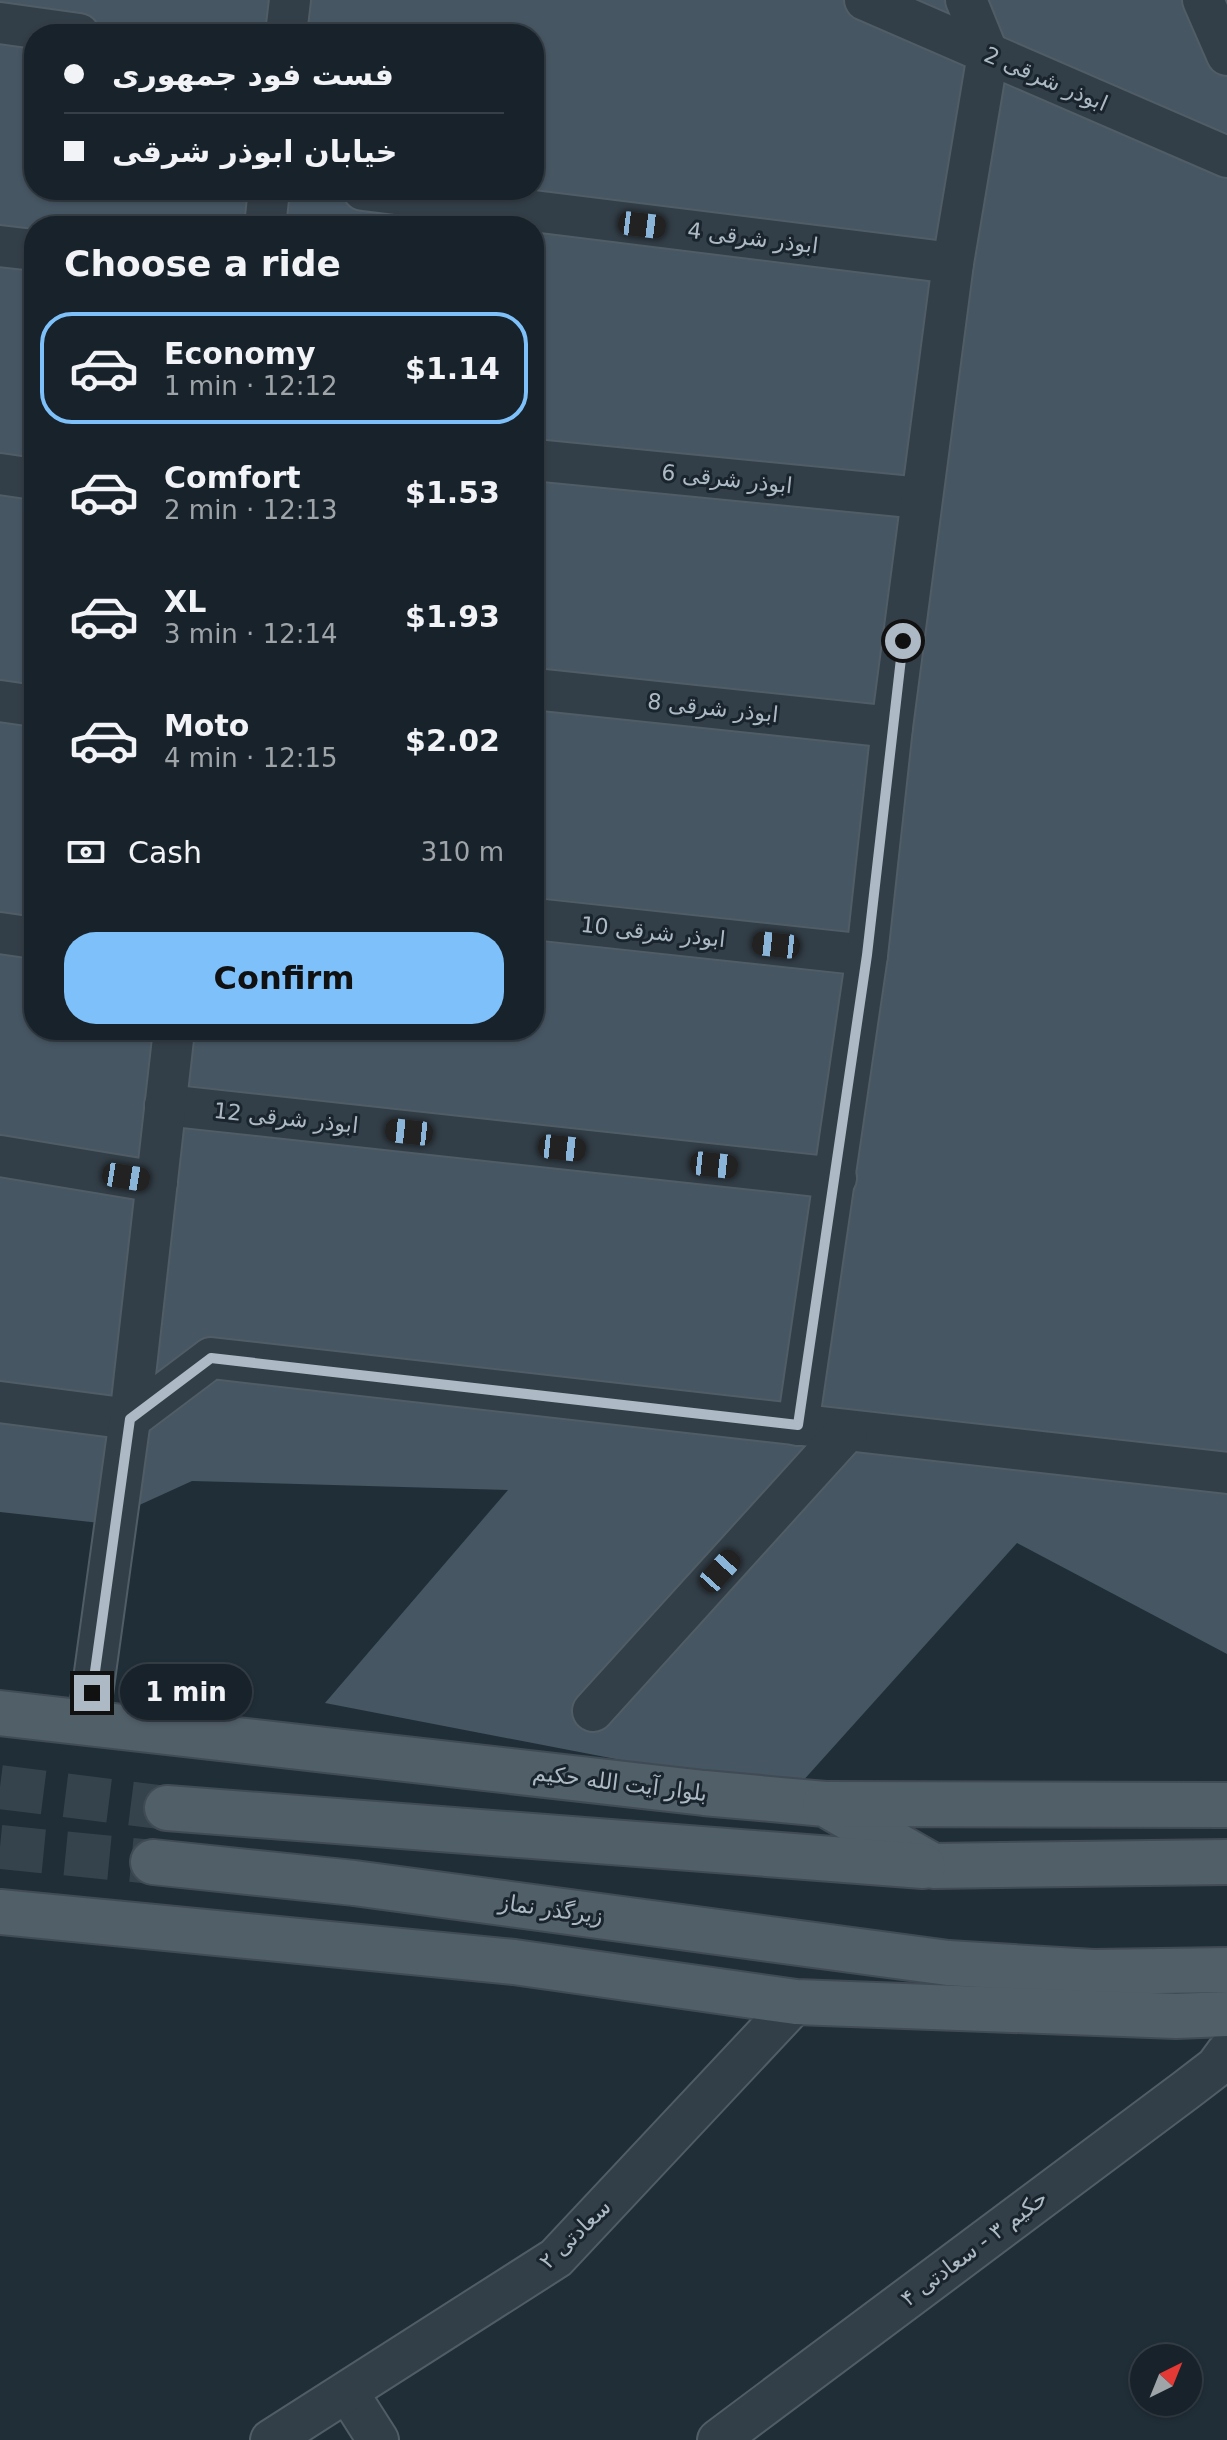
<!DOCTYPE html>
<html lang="en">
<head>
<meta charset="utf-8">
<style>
	body { margin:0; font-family:"DejaVu Sans",Cairo,sans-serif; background:#252f36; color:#f1f3f6; height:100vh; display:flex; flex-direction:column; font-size:30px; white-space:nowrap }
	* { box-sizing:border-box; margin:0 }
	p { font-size:26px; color:#9fa4a8 }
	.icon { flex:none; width:44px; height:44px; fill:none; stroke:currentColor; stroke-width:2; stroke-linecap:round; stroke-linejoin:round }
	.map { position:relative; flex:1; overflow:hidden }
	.drawer { position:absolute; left:24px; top:216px; width:520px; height:824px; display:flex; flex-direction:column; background:#18222a; border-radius:32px; box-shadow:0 2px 6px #0004,0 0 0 2px #363f47 }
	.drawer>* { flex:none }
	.hud { position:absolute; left:24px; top:24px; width:520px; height:176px; border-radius:32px; box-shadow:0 2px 6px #0004,0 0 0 2px #363f47; display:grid; align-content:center; height:176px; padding:0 40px; background:#18222a }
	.needle { width:52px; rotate:43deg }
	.fabs { position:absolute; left:1130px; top:2344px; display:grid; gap:16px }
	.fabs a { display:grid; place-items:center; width:72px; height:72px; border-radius:50%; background:#18222a; box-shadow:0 2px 6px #0004,0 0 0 2px #363f47; font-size:40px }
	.end { position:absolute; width:36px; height:36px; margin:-18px; border:10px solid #adbac5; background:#111; box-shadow:0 0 0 4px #111 }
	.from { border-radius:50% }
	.bubble { position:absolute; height:56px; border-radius:28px; background:#18222a; box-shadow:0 2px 6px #0004,0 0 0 2px #363f47; font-size:26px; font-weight:600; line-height:56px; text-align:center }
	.car { position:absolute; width:24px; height:48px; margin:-24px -12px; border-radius:10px; box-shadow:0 0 6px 2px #0007; background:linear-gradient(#222 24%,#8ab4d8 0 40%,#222 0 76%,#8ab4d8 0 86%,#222 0) }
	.hud b { display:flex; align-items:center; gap:28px; height:76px; font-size:30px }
	.hud b+b { border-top:2px solid #363f47 }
	.hud i { width:20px; height:20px; background:#f1f3f6 }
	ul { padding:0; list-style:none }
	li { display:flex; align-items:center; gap:24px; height:112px; margin:0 16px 12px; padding:0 24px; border:4px solid transparent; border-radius:32px }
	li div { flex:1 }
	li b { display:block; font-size:30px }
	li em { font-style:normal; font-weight:600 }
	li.active { border-color:#7ec1fa }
	li>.icon { width:72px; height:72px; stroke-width:1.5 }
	h2 { padding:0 40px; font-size:36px; line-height:96px }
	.pay { display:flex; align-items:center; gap:20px; height:88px; padding:0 40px; font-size:30px }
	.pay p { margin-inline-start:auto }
	.cta { display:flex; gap:16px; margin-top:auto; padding:16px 40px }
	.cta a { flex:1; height:92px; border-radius:32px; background:#7ec1fa; color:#111; font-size:32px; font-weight:600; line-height:92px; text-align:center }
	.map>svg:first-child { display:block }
</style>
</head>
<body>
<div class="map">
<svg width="1227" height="2440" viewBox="0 0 1227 2440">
	<rect width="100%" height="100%" fill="#202e38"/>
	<path fill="#465662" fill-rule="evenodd" d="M0,0H1227V1654L1017,1543L792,1793L325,1703L508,1490L192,1481L100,1523L0,1512ZM34,34H534V190H34ZM34,226H534V1030H34Z"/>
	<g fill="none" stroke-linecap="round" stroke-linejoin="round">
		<g stroke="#35434d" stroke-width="44" stroke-dasharray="44 22" stroke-linecap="butt">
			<polyline points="0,1787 167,1808"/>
			<polyline points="0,1847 153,1862"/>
		</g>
		<defs>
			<g id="minor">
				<polyline points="865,0 1227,157"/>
				<polyline points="1203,0 1227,55"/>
				<polyline points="0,23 79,34"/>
				<polyline points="286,34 290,0"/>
				<polyline points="363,190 953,263"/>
				<polyline points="265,226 269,190"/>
				<polyline points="0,246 34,250"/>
				<polyline points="534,460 921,498"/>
				<polyline points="0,474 34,479"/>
				<polyline points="534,689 892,727"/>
				<polyline points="0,701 34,706"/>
				<polyline points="534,919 867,955"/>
				<polyline points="0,933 34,938"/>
				<polyline points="165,1105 836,1178"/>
				<polyline points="0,1156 157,1182"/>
				<polyline points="0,1402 130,1419"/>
				<polyline points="130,1419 211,1358 1227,1473"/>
				<polyline points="798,1425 867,955 892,727 953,263 988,54 966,0"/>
				<polyline points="593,1711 847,1431"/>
				<polyline points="88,1723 130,1419 174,1030"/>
				<polyline points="348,2393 378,2440"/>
				<polyline points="271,2440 556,2258 796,2002"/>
				<polyline points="718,2440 1186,2090 1216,2067 1227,2052"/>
			</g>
			<g id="primary">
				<polyline points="0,1713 704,1793 825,1804 933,1866 1227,1862"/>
				<polyline points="825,1804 1227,1805"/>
				<polyline points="167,1808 923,1866"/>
				<polyline points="153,1862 354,1883 948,1963 1093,1972 1227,1970"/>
				<polyline points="0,1912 514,1962 796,2002 1176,2016 1227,2014"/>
			</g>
		</defs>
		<use href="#minor" stroke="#515d66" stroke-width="44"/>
		<use href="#primary" stroke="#404b55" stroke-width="48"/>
		<use href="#minor" stroke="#333f48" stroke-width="40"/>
		<use href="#primary" stroke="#515f69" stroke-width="44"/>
	</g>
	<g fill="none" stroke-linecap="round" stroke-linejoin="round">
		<polyline stroke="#adbac5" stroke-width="10" points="92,1693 130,1419 211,1358 798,1425 867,955 903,641"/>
	</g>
	<g text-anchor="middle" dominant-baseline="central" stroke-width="6" stroke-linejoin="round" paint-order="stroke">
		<g font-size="22" fill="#adbac5" stroke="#19242d">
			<text transform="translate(1046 79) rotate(23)">ابوذر شرقی 2</text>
			<text transform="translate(753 238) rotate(7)">ابوذر شرقی 4</text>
			<text transform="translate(727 479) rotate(6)">ابوذر شرقی 6</text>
			<text transform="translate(713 708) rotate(6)">ابوذر شرقی 8</text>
			<text transform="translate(653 932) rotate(6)">ابوذر شرقی 10</text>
			<text transform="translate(286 1118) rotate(6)">ابوذر شرقی 12</text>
			<text transform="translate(620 1783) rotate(7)">بلوار آیت الله حکیم</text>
			<text transform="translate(551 1909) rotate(8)">زیرگذر نماز</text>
			<text transform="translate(575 2234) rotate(-44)">سعادتی ۲</text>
			<text transform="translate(974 2248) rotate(-37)">حکیم ۳ - سعادتی ۴</text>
		</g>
	</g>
</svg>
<div class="fabs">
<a><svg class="needle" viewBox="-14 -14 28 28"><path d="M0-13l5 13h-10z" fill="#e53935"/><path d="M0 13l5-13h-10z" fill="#9fa4a8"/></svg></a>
</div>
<i class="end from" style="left:903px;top:641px"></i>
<i class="end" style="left:92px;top:1693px"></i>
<div class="bubble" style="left:120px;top:1664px;width:132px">1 min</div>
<i class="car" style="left:642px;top:225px;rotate:97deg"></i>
<i class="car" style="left:776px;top:945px;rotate:276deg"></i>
<i class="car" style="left:409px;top:1132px;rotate:276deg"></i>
<i class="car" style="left:562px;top:1148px;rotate:96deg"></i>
<i class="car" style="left:714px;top:1165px;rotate:96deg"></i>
<i class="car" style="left:126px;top:1177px;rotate:99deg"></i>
<i class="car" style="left:720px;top:1571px;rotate:42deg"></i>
<div class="hud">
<b><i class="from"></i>فست فود جمهوری</b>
<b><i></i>خیابان ابوذر شرقی</b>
</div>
<section class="drawer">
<h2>Choose a ride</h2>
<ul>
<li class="active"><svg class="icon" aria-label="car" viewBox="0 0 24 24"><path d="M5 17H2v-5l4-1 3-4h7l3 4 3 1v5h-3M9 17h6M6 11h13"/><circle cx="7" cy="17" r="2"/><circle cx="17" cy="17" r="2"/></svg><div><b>Economy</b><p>1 min · 12:12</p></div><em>$1.14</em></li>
<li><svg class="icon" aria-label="car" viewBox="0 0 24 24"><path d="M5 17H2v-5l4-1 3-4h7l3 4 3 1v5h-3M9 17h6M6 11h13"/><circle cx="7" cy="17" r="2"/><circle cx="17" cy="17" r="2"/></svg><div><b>Comfort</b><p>2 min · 12:13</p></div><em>$1.53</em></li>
<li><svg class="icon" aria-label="car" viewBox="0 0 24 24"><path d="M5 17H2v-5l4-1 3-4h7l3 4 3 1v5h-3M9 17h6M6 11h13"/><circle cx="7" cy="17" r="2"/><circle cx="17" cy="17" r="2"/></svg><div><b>XL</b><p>3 min · 12:14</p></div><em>$1.93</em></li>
<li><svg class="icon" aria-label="car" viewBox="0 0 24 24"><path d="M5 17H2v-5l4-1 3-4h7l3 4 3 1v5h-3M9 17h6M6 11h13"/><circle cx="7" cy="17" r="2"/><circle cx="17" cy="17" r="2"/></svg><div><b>Moto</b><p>4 min · 12:15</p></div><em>$2.02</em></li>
</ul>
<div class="pay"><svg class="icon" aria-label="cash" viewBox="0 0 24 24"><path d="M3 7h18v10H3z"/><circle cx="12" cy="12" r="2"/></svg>Cash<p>310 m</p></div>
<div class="cta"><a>Confirm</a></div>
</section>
</div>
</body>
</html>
